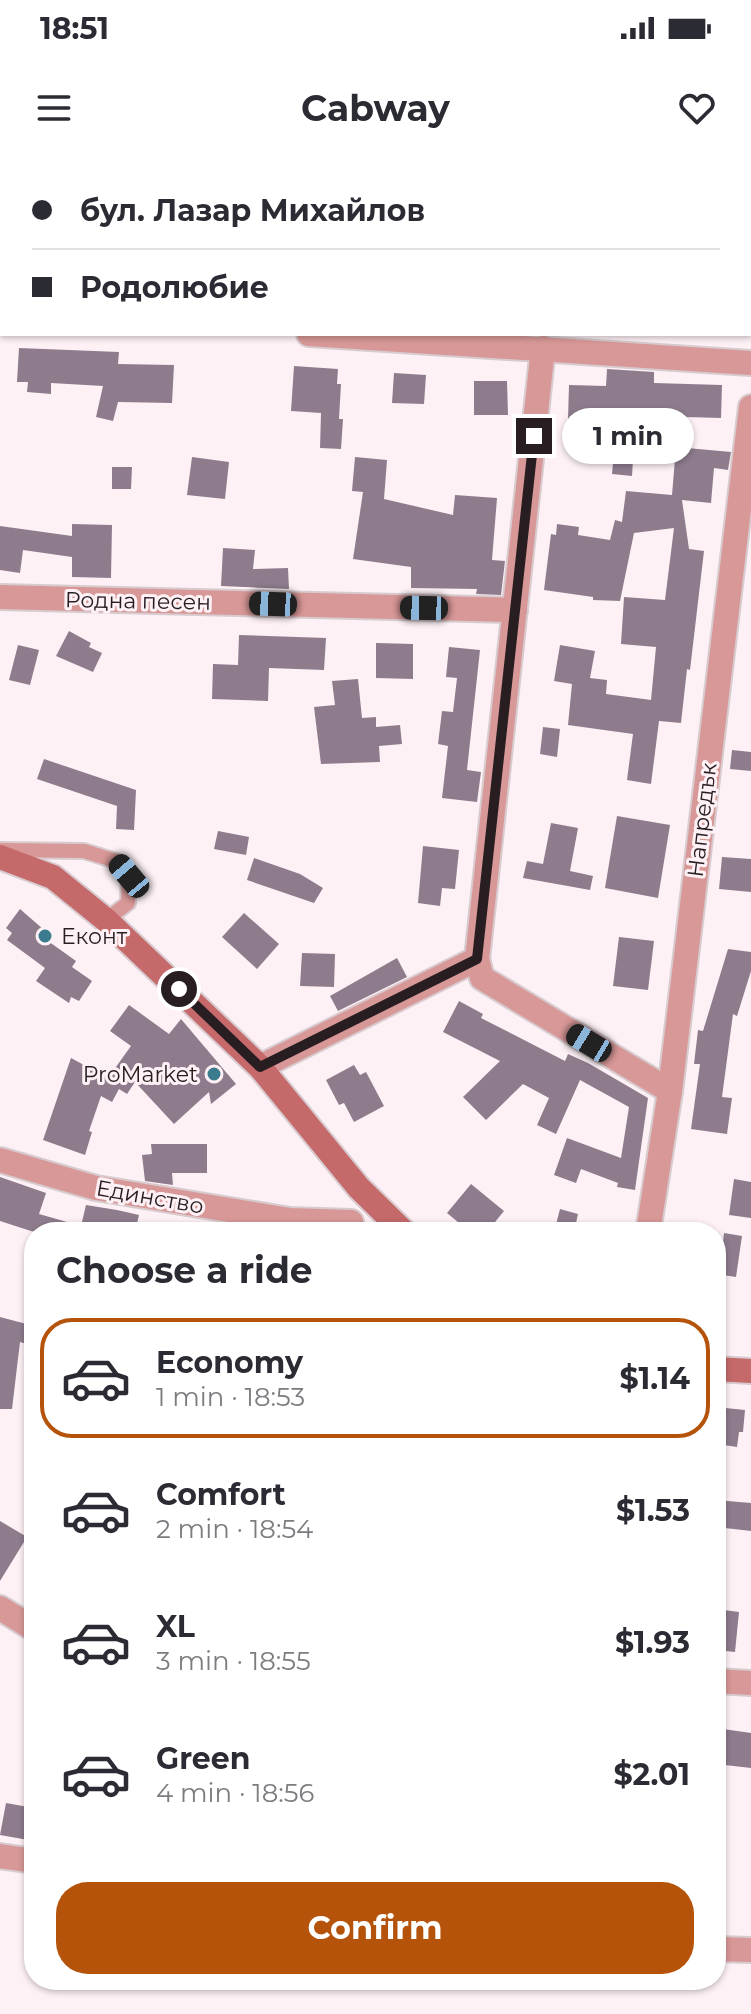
<!DOCTYPE html>
<html lang="en">
<head>
<meta charset="utf-8">
<style>
	body { margin:0; font-family:Montserrat,sans-serif; background:#f2f2f3; color:#2b2b33; height:100vh; display:flex; flex-direction:column; font-size:30px; white-space:nowrap }
	* { box-sizing:border-box; margin:0 }
	p { font-size:26px; color:#7c7c81 }
	.icon { flex:none; width:44px; height:44px; fill:none; stroke:currentColor; stroke-width:2; stroke-linecap:round; stroke-linejoin:round }
	.map { position:relative; flex:1; overflow:hidden }
	.details { position:absolute; left:24px; top:1062px; width:702px; height:768px; display:flex; flex-direction:column; background:#fff; border-radius:32px; box-shadow:0 2px 6px #0004 }
	.details>* { flex:none }
	.hud { position:absolute; left:0px; top:0px; width:752px; height:176px; box-shadow:0 2px 6px #0004; display:grid; align-content:center; height:176px; padding:0 32px; background:#fff }
	.end { position:absolute; width:36px; height:36px; margin:-18px; border:10px solid #281e22; background:#fff; box-shadow:0 0 0 4px #fff }
	.from { border-radius:50% }
	.bubble { position:absolute; height:56px; border-radius:28px; background:#fff; box-shadow:0 2px 6px #0004; font-size:26px; font-weight:700; line-height:56px; text-align:center }
	.car { position:absolute; width:24px; height:48px; margin:-24px -12px; border-radius:10px; box-shadow:0 0 6px 2px #0007; background:linear-gradient(#222 24%,#8ab4d8 0 40%,#222 0 76%,#8ab4d8 0 86%,#222 0) }
	.hud b { display:flex; align-items:center; gap:28px; height:76px; font-size:30px }
	.hud b+b { border-top:2px solid #e1e1e2 }
	.hud i { width:20px; height:20px; background:#2b2b33 }
	ul { padding:0; list-style:none }
	li { display:flex; align-items:center; gap:24px; height:120px; margin:0 16px 12px; padding:0 16px; border:4px solid transparent; border-radius:32px }
	li div { flex:1 }
	li b { display:block; font-size:30px }
	li em { font-style:normal; font-weight:700 }
	li.current { border-color:#b45309 }
	li>.icon { width:72px; height:72px; stroke-width:1.5 }
	h2 { padding:0 32px; font-size:36px; line-height:96px }
	.cta { display:flex; gap:16px; margin-top:auto; padding:16px 32px }
	.cta a { flex:1; height:92px; border-radius:32px; background:#b45309; color:#fff; font-size:32px; font-weight:700; line-height:92px; text-align:center }
	.status { display:flex; justify-content:space-between; align-items:center; height:56px; padding:0 40px; background:#fff; direction:ltr }
	.status svg { height:22px; fill:currentColor }
	header { display:flex; justify-content:space-between; align-items:center; height:104px; padding:0 32px; background:#fff; font-size:36px; font-weight:700 }
	.map>svg:first-child { display:block }
</style>
</head>
<body>
<div class="status"><b>18:51</b><svg viewBox="0 0 49 12"><path d="M0 12V9h3v3zM5 12V6h3v6zM10 12V3h3v9zM15 12V0h3v12zM26 1h20v11H26zM47 4h2v5h-2z"/></svg></div>
<header><svg class="icon" aria-label="menu" viewBox="0 0 24 24"><path d="M4 6h16M4 12h16M4 18h16"/></svg>Cabway<svg class="icon" aria-label="heart" viewBox="0 0 24 24"><path d="M12 20l-8-8c-3-5 5-10 8-4 3-6 11-1 8 4z"/></svg></header>
<div class="map">
<svg width="751" height="1854" viewBox="0 0 751 1854">
	<rect width="100%" height="100%" fill="#fdf1f5"/>
	<g fill="#8e7c8d">
		<polygon points="19,188 119,192 118,204 174,205 172,243 118,242 113,261 96,257 103,226 51,223 51,234 27,232 28,222 17,222"/>
		<polygon points="294,206 338,209 337,224 341,224 339,259 343,259 341,289 320,288 321,253 291,251"/>
		<polygon points="607,209 654,212 654,223 722,225 721,258 614,255 614,261 568,259 569,225 606,226"/>
		<polygon points="394,213 426,215 424,244 392,243"/>
		<polygon points="474,221 507,221 508,255 474,255"/>
		<polygon points="615,281 634,282 632,316 612,314"/>
		<polygon points="676,287 731,292 728,310 714,308 711,343 682,340 689,389 704,391 690,510 687,509 681,563 659,561 651,624 627,620 633,574 568,565 572,524 554,521 560,485 595,491 590,518 607,520 606,534 651,540 656,487 621,484 624,437 665,440 674,368 634,373 620,441 593,440 593,437 544,430 551,374 556,375 557,364 579,367 578,375 610,380 615,360 622,362 626,331 672,335"/>
		<polygon points="192,297 229,302 225,339 187,335"/>
		<polygon points="355,297 387,300 384,339 453,355 455,335 497,338 492,400 505,401 501,435 476,434 477,429 411,428 411,407 353,399 363,332 352,331"/>
		<polygon points="112,307 132,307 131,329 112,329"/>
		<polygon points="72,364 112,365 111,418 72,417 72,397 23,390 20,413 0,410 0,366 72,376"/>
		<polygon points="223,388 255,390 253,409 288,408 289,429 221,426"/>
		<polygon points="69,471 91,483 89,487 102,493 93,512 56,496"/>
		<polygon points="239,475 326,478 324,510 269,508 268,541 212,539 213,504 238,505"/>
		<polygon points="376,483 413,484 413,519 376,518"/>
		<polygon points="18,485 39,490 30,525 9,520"/>
		<polygon points="449,487 480,490 467,610 481,612 477,642 442,638 448,586 438,584 442,551 453,552 457,518 446,517"/>
		<polygon points="358,519 362,558 376,557 376,567 400,565 402,584 379,586 380,602 321,604 314,547 335,545 332,521"/>
		<polygon points="543,567 560,569 557,597 540,594"/>
		<polygon points="732,590 751,592 751,611 730,609"/>
		<polygon points="44,599 136,630 134,670 116,669 117,646 37,619"/>
		<polygon points="617,656 670,665 658,738 605,728"/>
		<polygon points="551,663 578,668 570,711 593,716 590,730 523,718 527,701 543,704"/>
		<polygon points="218,671 249,677 246,695 214,689"/>
		<polygon points="423,686 459,690 455,729 442,728 440,746 418,743"/>
		<polygon points="722,697 751,699 751,732 719,729"/>
		<polygon points="254,698 300,714 323,728 314,743 247,720"/>
		<polygon points="20,749 51,776 48,781 76,801 72,807 92,821 79,841 71,837 69,843 36,821 45,808 7,780 12,773 6,768"/>
		<polygon points="244,753 279,784 257,809 222,777"/>
		<polygon points="619,777 654,781 648,830 613,826"/>
		<polygon points="728,789 751,792 751,811 737,856 733,854 722,937 732,938 727,974 691,969 700,904 694,904 698,870 703,871"/>
		<polygon points="302,793 335,794 334,827 300,826"/>
		<polygon points="397,798 407,817 338,851 330,836"/>
		<polygon points="459,841 483,854 481,858 565,901 568,894 588,903 648,938 635,1030 617,1027 618,1023 581,1009 576,1023 554,1015 567,978 621,998 629,947 580,920 556,974 537,965 549,938 523,924 486,960 463,937 500,901 443,872"/>
		<polygon points="129,845 169,874 181,859 236,924 211,944 209,932 174,964 135,922 127,934 119,929 112,942 101,936 89,971 92,972 85,995 43,980 71,898 108,918 131,886 110,871"/>
		<polygon points="354,905 360,915 366,912 384,946 354,962 344,943 339,945 326,920"/>
		<polygon points="151,984 207,984 207,1013 172,1013 173,1025 145,1021 142,995 152,994"/>
		<polygon points="0,1017 46,1033 39,1054 81,1066 86,1045 117,1050 139,1055 135,1072 34,1072 0,1061"/>
		<polygon points="734,1019 751,1022 751,1058 729,1055"/>
		<polygon points="471,1024 504,1051 487,1072 470,1072 447,1053"/>
		<polygon points="560,1049 578,1054 574,1072 554,1072"/>
		<polygon points="724,1073 742,1076 736,1117 716,1114 716,1090 722,1091"/>
		<polygon points="0,1157 34,1166 34,1186 20,1182 12,1249 0,1249"/>
		<polygon points="716,1247 745,1250 743,1272 739,1272 737,1287 717,1284"/>
		<polygon points="716,1340 751,1343 751,1371 716,1367"/>
		<polygon points="0,1361 27,1377 0,1421"/>
		<polygon points="716,1449 739,1452 735,1492 716,1490"/>
		<polygon points="716,1568 751,1573 751,1608 716,1604"/>
		<polygon points="6,1643 34,1648 34,1681 0,1675"/>
	</g>
	<g fill="none" stroke-linecap="round" stroke-linejoin="round">
		<defs>
			<g id="lane">
				<polyline points="697,0 698,2"/>
				<polyline points="750,27 751,27"/>
				<polyline points="0,690 84,691 116,701 129,716 128,743 106,760"/>
			</g>
			<g id="street">
				<polyline points="0,155 2,155"/>
				<polyline points="309,174 751,203"/>
				<polyline points="0,437 515,450"/>
				<polyline points="477,799 482,818 670,931"/>
				<polyline points="260,907 477,799 543,188"/>
				<polyline points="0,1000 96,1028 290,1060 351,1062"/>
				<polyline points="648,1072 670,931 751,247"/>
				<polyline points="0,1448 34,1469"/>
				<polyline points="716,1521 751,1523"/>
				<polyline points="0,1696 34,1701"/>
				<polyline points="716,1789 751,1790"/>
			</g>
			<g id="secondary">
				<polyline points="0,697 53,717 106,760 260,907 359,1028 404,1072"/>
				<polyline points="716,1209 751,1211"/>
			</g>
		</defs>
		<use href="#lane" stroke="#d7cbcf" stroke-width="18"/>
		<use href="#street" stroke="#d7cbcf" stroke-width="28"/>
		<use href="#secondary" stroke="#d7cbcf" stroke-width="28"/>
		<use href="#lane" stroke="#d89897" stroke-width="14"/>
		<use href="#street" stroke="#d89897" stroke-width="24"/>
		<use href="#secondary" stroke="#c5696a" stroke-width="24"/>
	</g>
	<g fill="none" stroke-linecap="round" stroke-linejoin="round">
		<polyline stroke="#281e22" stroke-width="10" points="179,829 260,907 477,799 534,276"/>
	</g>
	<g fill="#3b7b8e" stroke="#fdf1f5" stroke-width="3">
		<circle cx="45" cy="776" r="8"/>
		<circle cx="214" cy="914" r="8"/>
	</g>
	<g text-anchor="middle" dominant-baseline="central" stroke-width="6" stroke-linejoin="round" paint-order="stroke">
		<g font-size="22" fill="#281e22" stroke="#fdf1f5">
			<text transform="translate(138 441) rotate(1)">Родна песен</text>
			<text transform="translate(702 660) rotate(-83)">Напредък</text>
			<text transform="translate(150 1037) rotate(10)">Единство</text>
		</g>
		<g font-size="22" fill="#281e22" stroke="#fdf1f5" text-anchor="start">
			<text x="61" y="776">Еконт</text>
			<text x="198" y="914" text-anchor="end">ProMarket</text>
		</g>
	</g>
</svg>
<i class="end from" style="left:179px;top:829px"></i>
<i class="end" style="left:534px;top:276px"></i>
<div class="bubble" style="left:562px;top:248px;width:132px">1 min</div>
<i class="car" style="left:273px;top:444px;rotate:272deg"></i>
<i class="car" style="left:424px;top:448px;rotate:271deg"></i>
<i class="car" style="left:129px;top:716px;rotate:320deg"></i>
<i class="car" style="left:589px;top:883px;rotate:301deg"></i>
<div class="hud">
<b><i class="from"></i>бул. Лазар Михайлов</b>
<b><i></i>Родолюбие</b>
</div>
<section class="details">
<h2>Choose a ride</h2>
<ul>
<li class="current"><svg class="icon" aria-label="car" viewBox="0 0 24 24"><path d="M5 17H2v-5l4-1 3-4h7l3 4 3 1v5h-3M9 17h6M6 11h13"/><circle cx="7" cy="17" r="2"/><circle cx="17" cy="17" r="2"/></svg><div><b>Economy</b><p>1 min · 18:53</p></div><em>$1.14</em></li>
<li><svg class="icon" aria-label="car" viewBox="0 0 24 24"><path d="M5 17H2v-5l4-1 3-4h7l3 4 3 1v5h-3M9 17h6M6 11h13"/><circle cx="7" cy="17" r="2"/><circle cx="17" cy="17" r="2"/></svg><div><b>Comfort</b><p>2 min · 18:54</p></div><em>$1.53</em></li>
<li><svg class="icon" aria-label="car" viewBox="0 0 24 24"><path d="M5 17H2v-5l4-1 3-4h7l3 4 3 1v5h-3M9 17h6M6 11h13"/><circle cx="7" cy="17" r="2"/><circle cx="17" cy="17" r="2"/></svg><div><b>XL</b><p>3 min · 18:55</p></div><em>$1.93</em></li>
<li><svg class="icon" aria-label="car" viewBox="0 0 24 24"><path d="M5 17H2v-5l4-1 3-4h7l3 4 3 1v5h-3M9 17h6M6 11h13"/><circle cx="7" cy="17" r="2"/><circle cx="17" cy="17" r="2"/></svg><div><b>Green</b><p>4 min · 18:56</p></div><em>$2.01</em></li>
</ul>
<div class="cta"><a>Confirm</a></div>
</section>
</div>
</body>
</html>
